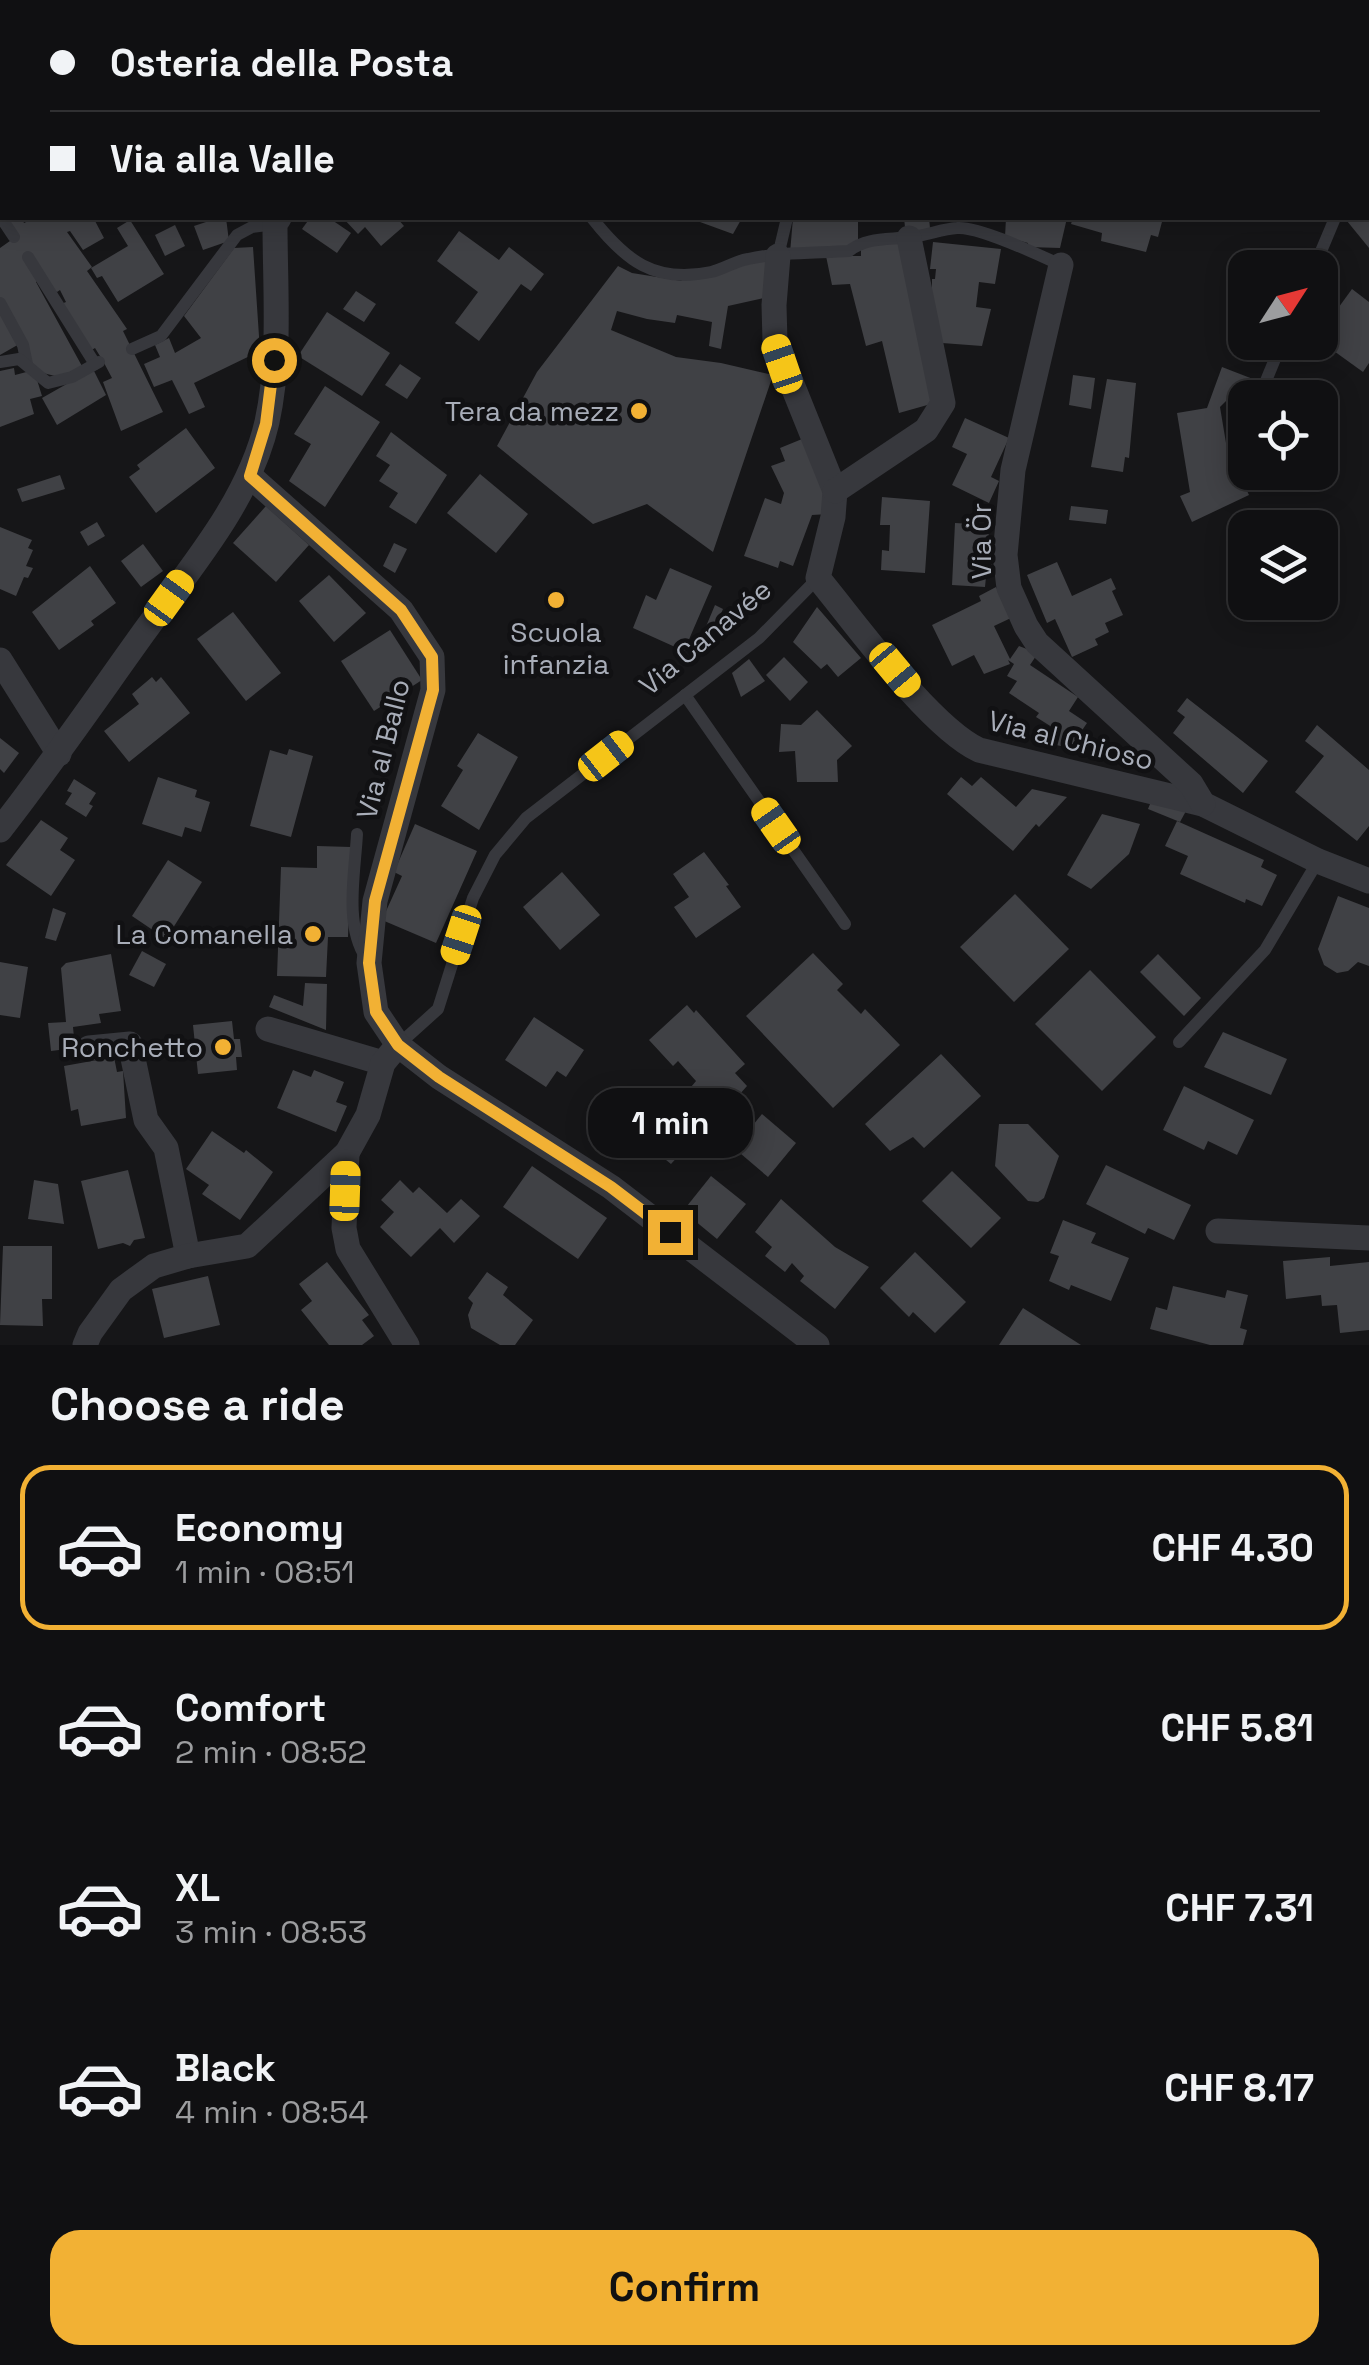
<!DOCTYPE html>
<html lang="en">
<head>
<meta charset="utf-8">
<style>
	body { margin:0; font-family:"Space Grotesk",sans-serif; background:#1e1e20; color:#f1f3f6; height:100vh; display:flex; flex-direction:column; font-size:38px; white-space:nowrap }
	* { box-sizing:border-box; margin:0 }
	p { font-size:32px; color:#9c9d9f }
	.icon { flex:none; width:55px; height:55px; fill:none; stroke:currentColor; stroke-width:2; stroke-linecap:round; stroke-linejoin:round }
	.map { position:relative; height:1345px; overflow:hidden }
	.drawer { display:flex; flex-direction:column; background:#101012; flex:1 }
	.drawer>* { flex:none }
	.top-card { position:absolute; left:0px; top:0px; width:1370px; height:220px; box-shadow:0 5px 25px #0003,0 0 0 2px #303032; display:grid; align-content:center; height:220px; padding:0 50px; background:#101012 }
	.needle { width:65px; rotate:54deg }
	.tools { position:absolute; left:1228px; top:250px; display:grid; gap:20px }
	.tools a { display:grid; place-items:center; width:110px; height:110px; border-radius:20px; background:#101012; box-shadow:0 5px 25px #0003,0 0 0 2px #303032; font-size:50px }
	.end { position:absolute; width:45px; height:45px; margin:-22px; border:12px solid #f2b134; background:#111; box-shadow:0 0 0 5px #111 }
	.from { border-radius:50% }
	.bubble { position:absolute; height:70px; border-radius:30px; background:#101012; box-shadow:0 5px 25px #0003,0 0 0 2px #303032; font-size:32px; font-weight:800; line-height:70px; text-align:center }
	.car { position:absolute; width:30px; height:60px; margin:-30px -15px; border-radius:12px; box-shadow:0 0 8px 2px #0007; background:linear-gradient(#f5c518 24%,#345 0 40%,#f5c518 0 76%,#345 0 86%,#f5c518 0) }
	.top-card b { display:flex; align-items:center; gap:35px; height:95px; font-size:38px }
	.top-card b+b { border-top:2px solid #303032 }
	.top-card i { width:25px; height:25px; background:#f1f3f6 }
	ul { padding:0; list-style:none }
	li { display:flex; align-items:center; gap:30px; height:165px; margin:0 20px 15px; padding:0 30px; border:5px solid transparent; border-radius:30px }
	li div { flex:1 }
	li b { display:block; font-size:38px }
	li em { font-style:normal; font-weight:800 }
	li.selected { border-color:#f2b134 }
	li>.icon { width:90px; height:90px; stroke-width:1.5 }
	h2 { padding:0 50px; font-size:45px; line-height:120px }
	.cta { display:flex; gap:20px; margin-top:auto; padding:20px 50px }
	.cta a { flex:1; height:115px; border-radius:30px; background:#f2b134; color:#111; font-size:40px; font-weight:800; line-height:115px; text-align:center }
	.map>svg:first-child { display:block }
</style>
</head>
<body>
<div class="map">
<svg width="1369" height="1345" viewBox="0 0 1369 1345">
	<rect width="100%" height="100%" fill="#161618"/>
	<g fill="#404145">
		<polygon points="10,218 22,218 24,223 35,218 94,219 104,238 83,250 70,231 67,232 92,267 87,271 127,329 123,331 163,412 121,431 103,382 112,378 103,361 95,348 90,351 61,304 66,302 60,290 57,292 38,280 36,282 83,368 63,378 43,373 32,363 0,300 0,248 17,236 7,219"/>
		<polygon points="218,218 226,218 229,241 203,250 194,226"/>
		<polygon points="310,218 329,218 351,233 337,253 302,229"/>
		<polygon points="343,218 397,218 404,226 381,246 365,227 358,234"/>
		<polygon points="689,218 742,218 733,234"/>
		<polygon points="793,218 858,218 858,241 845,249 790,253"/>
		<polygon points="904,218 929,218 930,228 906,236"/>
		<polygon points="1006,218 1067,218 1060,248 1028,247 1028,243 1005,237"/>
		<polygon points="1073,218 1163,218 1158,237 1151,235 1146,252 1101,241 1102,233 1071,224"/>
		<polygon points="1352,218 1369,218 1369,248 1347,221"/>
		<polygon points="130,220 164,274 118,302 102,276 97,278 91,268 128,246 117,228"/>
		<polygon points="175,225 185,246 165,256 155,235"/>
		<polygon points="459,231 499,260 509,247 544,274 531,291 521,284 479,341 455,323 478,292 437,261"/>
		<polygon points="898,240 938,402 899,413 882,341 866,346 850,284 832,285 826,256 861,256 861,245"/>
		<polygon points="933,242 1001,249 995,284 979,282 976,307 991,309 982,346 942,343 932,309 932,279 935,279 936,269 930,269"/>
		<polygon points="253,247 260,351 194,383 205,407 189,414 172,380 154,387 144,364 160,357 155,345 169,338 175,353 201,338 184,316 234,248"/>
		<polygon points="768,258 769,297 728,306 721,349 709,346 712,322 677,315 675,323 647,319 617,311 611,330 676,357 721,363 773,375 713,552 647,504 593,524 497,446 537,372 618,266 632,273 682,281 681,279"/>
		<polygon points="1352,289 1369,302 1369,363 1363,372 1320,341 1320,333"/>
		<polygon points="356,291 376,304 364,322 343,309"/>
		<polygon points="0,306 21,343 0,355"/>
		<polygon points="327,312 390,353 362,396 298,356"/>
		<polygon points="400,364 421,378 407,399 385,385"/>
		<polygon points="1222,367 1253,379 1243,403 1228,399 1220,407 1227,449 1249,495 1192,522 1180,496 1190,492 1177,413 1207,408"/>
		<polygon points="14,368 15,375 34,370 42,396 30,399 34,414 0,427 0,371"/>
		<polygon points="93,369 106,395 57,425 42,398"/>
		<polygon points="1073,375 1095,378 1091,409 1069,405"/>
		<polygon points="1107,379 1136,383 1129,458 1125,457 1123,472 1091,467"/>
		<polygon points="325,386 380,422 325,507 289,481 311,444 294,434"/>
		<polygon points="965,418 1009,438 991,477 999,481 989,503 952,485 967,454 952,447"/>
		<polygon points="186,428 215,468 156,513 129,477 140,469 137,465"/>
		<polygon points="391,432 447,475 416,524 389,507 398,493 379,481 390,465 376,456"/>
		<polygon points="807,437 829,514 812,515 793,566 780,561 778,568 744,556 765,498 781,504 784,493 771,466 785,461 780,448"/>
		<polygon points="480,474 528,514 496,553 447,513"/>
		<polygon points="60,475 65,489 22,502 17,489"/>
		<polygon points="882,497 930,501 925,573 881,570 882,550 889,551 890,525 880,525"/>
		<polygon points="266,506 309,545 276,582 233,543"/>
		<polygon points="1071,506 1108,510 1106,524 1069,520"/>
		<polygon points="97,522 105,536 88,546 80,532"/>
		<polygon points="955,523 989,525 988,548 993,549 991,577 986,577 985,587 952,585"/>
		<polygon points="0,527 32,540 28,548 33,550 26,566 33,568 28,578 24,577 16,596 0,589"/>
		<polygon points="394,543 407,549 395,573 383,566"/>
		<polygon points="143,544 163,571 141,587 121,561"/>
		<polygon points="1057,562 1072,596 1111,578 1116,589 1112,591 1123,615 1105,623 1109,632 1095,639 1098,645 1072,657 1055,619 1047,623 1027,575"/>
		<polygon points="90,566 116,603 91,621 94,625 59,650 32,612"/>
		<polygon points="670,568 712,586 684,651 633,628 646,595 656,600"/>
		<polygon points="329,575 366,613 334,642 299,601"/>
		<polygon points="996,587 1011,618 994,626 1010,659 1019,646 1032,651 1036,656 1030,665 1078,697 1069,711 1087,723 1070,748 1047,743 1055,729 1036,717 1039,713 1009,693 1017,681 1007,676 1014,664 1008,660 1010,664 984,674 974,655 952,666 932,625 981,601 979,596"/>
		<polygon points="715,605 723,609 720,616 724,617 714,641 702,636"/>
		<polygon points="817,607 861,658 838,677 827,664 821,669 793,642"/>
		<polygon points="233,612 281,673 246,701 197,639"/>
		<polygon points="390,630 422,680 374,711 341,661"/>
		<polygon points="784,657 808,682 790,701 766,675"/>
		<polygon points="749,659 765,681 741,697 732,673"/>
		<polygon points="152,677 156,682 161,677 190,713 129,762 104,731 139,704 132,694"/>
		<polygon points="1187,698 1268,761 1243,793 1173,733 1185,717 1177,711"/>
		<polygon points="817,710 852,746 837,760 838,782 797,782 795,751 779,752 781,724 801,725"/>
		<polygon points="1317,725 1369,770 1369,826 1357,841 1295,792 1324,756 1305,741"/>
		<polygon points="478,733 518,757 479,830 441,806 463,770 457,766"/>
		<polygon points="0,738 19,753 4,773 0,769"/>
		<polygon points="289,749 313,756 291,837 250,826 270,750 287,755"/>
		<polygon points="158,777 197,790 195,797 210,802 201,832 185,827 182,837 142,824"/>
		<polygon points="961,777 972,786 981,777 1016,807 1032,789 1067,797 1039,827 1036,824 1013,851 947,794"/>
		<polygon points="74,779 96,793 89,804 93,806 86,817 65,804 72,793 67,791"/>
		<polygon points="1152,799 1186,811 1180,822 1148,809"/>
		<polygon points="1102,814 1140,824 1129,854 1091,889 1067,875"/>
		<polygon points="41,820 68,838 60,850 75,860 51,896 6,865"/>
		<polygon points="1177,821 1264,860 1261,867 1277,875 1262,906 1246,899 1245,903 1180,874 1188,856 1165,846"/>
		<polygon points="415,824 477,851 436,943 382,920 402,876 394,872"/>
		<polygon points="317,846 351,847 348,937 328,937 326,977 277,976 281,867 317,868"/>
		<polygon points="704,852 729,885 726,886 741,907 696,938 674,907 689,897 673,874"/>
		<polygon points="168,860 202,882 166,939 132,916"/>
		<polygon points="562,872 600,915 560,950 523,907"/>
		<polygon points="1015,894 1069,949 1014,1002 960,947"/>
		<polygon points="1338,896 1369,908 1369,966 1358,962 1348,971 1337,973 1324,965 1318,949"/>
		<polygon points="53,908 66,913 56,941 45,938"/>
		<polygon points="142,951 166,964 154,987 129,975"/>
		<polygon points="813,953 843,984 837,990 861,1014 865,1009 900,1045 833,1108 746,1016"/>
		<polygon points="111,954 121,1011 99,1014 101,1023 73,1027 75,1048 51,1051 48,1023 66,1022 61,968 66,963"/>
		<polygon points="1158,954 1201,998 1184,1016 1140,972"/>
		<polygon points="0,962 28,967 20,1018 0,1015"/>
		<polygon points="1090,970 1156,1037 1102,1091 1035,1024"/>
		<polygon points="305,983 327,984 326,1030 269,1007 274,995 303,1006"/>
		<polygon points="687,1005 694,1013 696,1010 745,1064 735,1073 747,1086 709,1129 706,1126 671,1164 645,1143 696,1081 678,1061 673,1066 649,1040"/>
		<polygon points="534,1017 584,1050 566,1077 557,1071 546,1087 505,1060"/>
		<polygon points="232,1021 234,1039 240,1039 242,1057 236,1057 237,1070 198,1074 193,1025"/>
		<polygon points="1223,1032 1287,1059 1271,1095 1204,1067"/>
		<polygon points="941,1054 981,1096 924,1148 913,1137 890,1151 865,1124"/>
		<polygon points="114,1057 117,1072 123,1071 126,1118 81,1126 78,1109 71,1111 64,1066"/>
		<polygon points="293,1070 311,1077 314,1070 344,1082 336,1102 347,1106 336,1132 277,1108"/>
		<polygon points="1184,1086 1254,1120 1237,1155 1208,1141 1204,1150 1163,1130"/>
		<polygon points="762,1114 796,1143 768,1177 734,1148"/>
		<polygon points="999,1124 1028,1124 1059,1156 1044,1198 1038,1202 1028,1201 995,1166"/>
		<polygon points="212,1131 244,1153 246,1150 273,1172 240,1220 202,1194 209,1185 186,1169"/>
		<polygon points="1106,1165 1191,1205 1174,1240 1148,1228 1145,1234 1086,1204"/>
		<polygon points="532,1166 607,1218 578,1259 503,1207"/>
		<polygon points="128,1170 145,1238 134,1240 130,1246 123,1243 98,1249 81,1181"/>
		<polygon points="952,1171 1001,1218 971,1248 922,1201"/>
		<polygon points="711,1176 746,1204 717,1239 683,1211"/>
		<polygon points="34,1180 58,1184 64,1224 28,1219"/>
		<polygon points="400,1180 413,1193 419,1187 447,1213 461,1199 480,1216 454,1243 440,1228 411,1257 380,1227 394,1212 381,1200"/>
		<polygon points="781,1199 835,1247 869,1267 835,1309 800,1281 804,1276 792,1263 785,1272 765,1256 772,1247 755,1232"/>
		<polygon points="1063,1220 1096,1233 1091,1243 1129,1258 1111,1301 1071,1285 1069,1290 1049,1281 1059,1256 1050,1253"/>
		<polygon points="3,1246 52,1246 52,1299 42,1299 43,1326 0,1325"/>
		<polygon points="915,1252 966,1302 935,1333 913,1312 909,1317 880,1288"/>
		<polygon points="1330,1257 1330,1266 1369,1262 1369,1330 1340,1333 1337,1305 1322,1306 1321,1295 1286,1299 1283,1261"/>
		<polygon points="327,1262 369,1315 362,1320 374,1336 362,1345 329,1345 301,1310 312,1301 299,1284"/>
		<polygon points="487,1272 508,1287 503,1295 533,1320 515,1345 500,1345 471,1328 468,1315 473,1303 468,1298"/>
		<polygon points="208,1276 220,1325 164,1338 152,1289"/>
		<polygon points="1173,1286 1225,1298 1227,1290 1248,1295 1240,1328 1247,1330 1243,1345 1210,1345 1150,1329 1156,1307 1167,1310"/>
		<polygon points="1023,1308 1081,1345 999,1345"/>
	</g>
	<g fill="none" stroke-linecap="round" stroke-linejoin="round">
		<g stroke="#37383d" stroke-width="12">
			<polyline points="13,0 15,2"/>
			<polyline points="520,0 521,2"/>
			<polyline points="750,0 750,2"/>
			<polyline points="835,0 835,2"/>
			<polyline points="1089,2 1091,0"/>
			<polyline points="0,140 2,142"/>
			<polyline points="1368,140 1369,136"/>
			<polyline points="0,216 14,237"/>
			<path d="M592,218C625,260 654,284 711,272C724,269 735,261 748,259C780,252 816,253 849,251C867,237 888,240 910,237C926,236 941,229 957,228C979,226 1039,255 1061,265"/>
			<polyline points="778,256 787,218"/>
			<polyline points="28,257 95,364"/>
			<polyline points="1314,268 1335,218"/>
			<polyline points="0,303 23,345 27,364"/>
			<polyline points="132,349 161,336 237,235 252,227 275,224"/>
			<polyline points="0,362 19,359 48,383 72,377 99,362"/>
			<polyline points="1263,388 1282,342"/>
			<polyline points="685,695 845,924"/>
			<path d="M357,834C355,872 344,925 366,958"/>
			<polyline points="1179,1042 1265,950 1318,861"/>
			<polyline points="398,1045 438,1009 473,898 495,855 526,818 759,638 818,578"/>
		</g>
		<g stroke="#37383d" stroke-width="25">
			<polyline points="250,0 251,2"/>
			<polyline points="617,2 623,0"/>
			<path d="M778,256L774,305L775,342L835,491L833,517L818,578C856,624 929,726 979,750L1203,804L1318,861L1369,881"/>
			<polyline points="1061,265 1013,470 1005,555 1009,588 1026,626 1037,643 1191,784 1203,804"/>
			<polyline points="250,476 401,610 432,657 433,690 375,901 369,963 376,1012 398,1045 439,1077 611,1187 817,1345"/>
			<polyline points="835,491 926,430 943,403 909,238"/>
			<polyline points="0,660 59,754"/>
			<path d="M0,830C50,766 96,699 144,632C190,568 249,501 267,422C281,358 275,289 275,224L279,218"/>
			<polyline points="268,1029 383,1063"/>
			<polyline points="89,1048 130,1044 146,1120 166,1148 188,1256"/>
			<polyline points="347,1153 344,1228 348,1249 407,1345"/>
			<polyline points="1218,1231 1369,1238"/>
			<polyline points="85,1345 90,1333 121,1290 154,1266 188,1256 247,1246 347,1153 368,1115 383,1063 398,1045"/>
		</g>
	</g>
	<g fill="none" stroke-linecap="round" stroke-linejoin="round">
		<polyline stroke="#f2b134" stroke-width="12" points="274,360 266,424 250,476 401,610 432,657 433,690 375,901 369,963 376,1012 398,1045 439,1077 611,1187 670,1232"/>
	</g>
	<g fill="#f2b134" stroke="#111113" stroke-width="4">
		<circle cx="639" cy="411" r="10"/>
		<circle cx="556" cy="600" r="10"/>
		<circle cx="313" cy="934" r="10"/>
		<circle cx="223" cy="1047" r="10"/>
	</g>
	<g text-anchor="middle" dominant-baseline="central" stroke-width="9" stroke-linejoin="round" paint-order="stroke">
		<g font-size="28" fill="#a8adb8" stroke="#111113" text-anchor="end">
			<text x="619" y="411">Tera da mezz</text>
			<text x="556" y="632" text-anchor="middle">Scuola<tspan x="556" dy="32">infanzia</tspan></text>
			<text x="293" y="934">La Comanella</text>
			<text x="203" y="1047">Ronchetto</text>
		</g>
		<g font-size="28" fill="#a8adb8" stroke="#111113">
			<text transform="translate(981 541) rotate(-90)">Via Ör</text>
			<text transform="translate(705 637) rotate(-40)">Via Canavée</text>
			<text transform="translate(1071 740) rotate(14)">Via al Chioso</text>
			<text transform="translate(383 749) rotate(-76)">Via al Ballo</text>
		</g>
	</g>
</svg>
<div class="tools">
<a><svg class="needle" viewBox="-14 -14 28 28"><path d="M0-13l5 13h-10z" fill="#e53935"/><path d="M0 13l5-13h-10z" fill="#9c9d9f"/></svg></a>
<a><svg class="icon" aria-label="locate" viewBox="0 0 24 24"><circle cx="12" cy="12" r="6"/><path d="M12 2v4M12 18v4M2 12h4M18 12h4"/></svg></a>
<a><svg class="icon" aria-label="layers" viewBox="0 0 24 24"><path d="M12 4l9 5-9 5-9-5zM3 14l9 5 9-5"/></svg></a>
</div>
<i class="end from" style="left:274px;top:360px"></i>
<i class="end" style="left:670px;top:1232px"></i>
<div class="bubble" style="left:588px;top:1088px;width:165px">1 min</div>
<i class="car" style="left:782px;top:364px;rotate:341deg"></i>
<i class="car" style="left:169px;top:598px;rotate:36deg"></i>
<i class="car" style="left:895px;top:670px;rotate:140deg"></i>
<i class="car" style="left:606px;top:756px;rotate:52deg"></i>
<i class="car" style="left:776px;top:826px;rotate:325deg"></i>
<i class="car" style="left:461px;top:935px;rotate:198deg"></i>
<i class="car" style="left:345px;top:1191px;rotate:2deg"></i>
<div class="top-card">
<b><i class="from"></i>Osteria della Posta</b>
<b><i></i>Via alla Valle</b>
</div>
</div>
<section class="drawer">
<h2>Choose a ride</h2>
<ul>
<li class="selected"><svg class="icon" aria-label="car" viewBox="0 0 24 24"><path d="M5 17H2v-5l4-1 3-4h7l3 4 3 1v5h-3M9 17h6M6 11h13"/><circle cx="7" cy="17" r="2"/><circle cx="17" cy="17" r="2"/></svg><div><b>Economy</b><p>1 min · 08:51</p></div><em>CHF 4.30</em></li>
<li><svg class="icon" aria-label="car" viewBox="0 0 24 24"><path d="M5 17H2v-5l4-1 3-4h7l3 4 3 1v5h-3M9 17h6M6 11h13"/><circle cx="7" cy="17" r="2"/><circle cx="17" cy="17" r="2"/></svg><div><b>Comfort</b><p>2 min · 08:52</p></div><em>CHF 5.81</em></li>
<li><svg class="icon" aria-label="car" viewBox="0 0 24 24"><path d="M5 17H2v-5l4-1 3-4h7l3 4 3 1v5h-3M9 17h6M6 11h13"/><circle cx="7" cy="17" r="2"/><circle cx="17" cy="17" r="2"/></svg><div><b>XL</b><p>3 min · 08:53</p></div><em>CHF 7.31</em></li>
<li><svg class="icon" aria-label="car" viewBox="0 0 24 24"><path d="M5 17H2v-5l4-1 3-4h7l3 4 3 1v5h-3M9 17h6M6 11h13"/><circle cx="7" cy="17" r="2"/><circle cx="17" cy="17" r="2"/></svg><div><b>Black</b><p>4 min · 08:54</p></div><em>CHF 8.17</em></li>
</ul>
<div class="cta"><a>Confirm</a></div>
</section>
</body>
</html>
